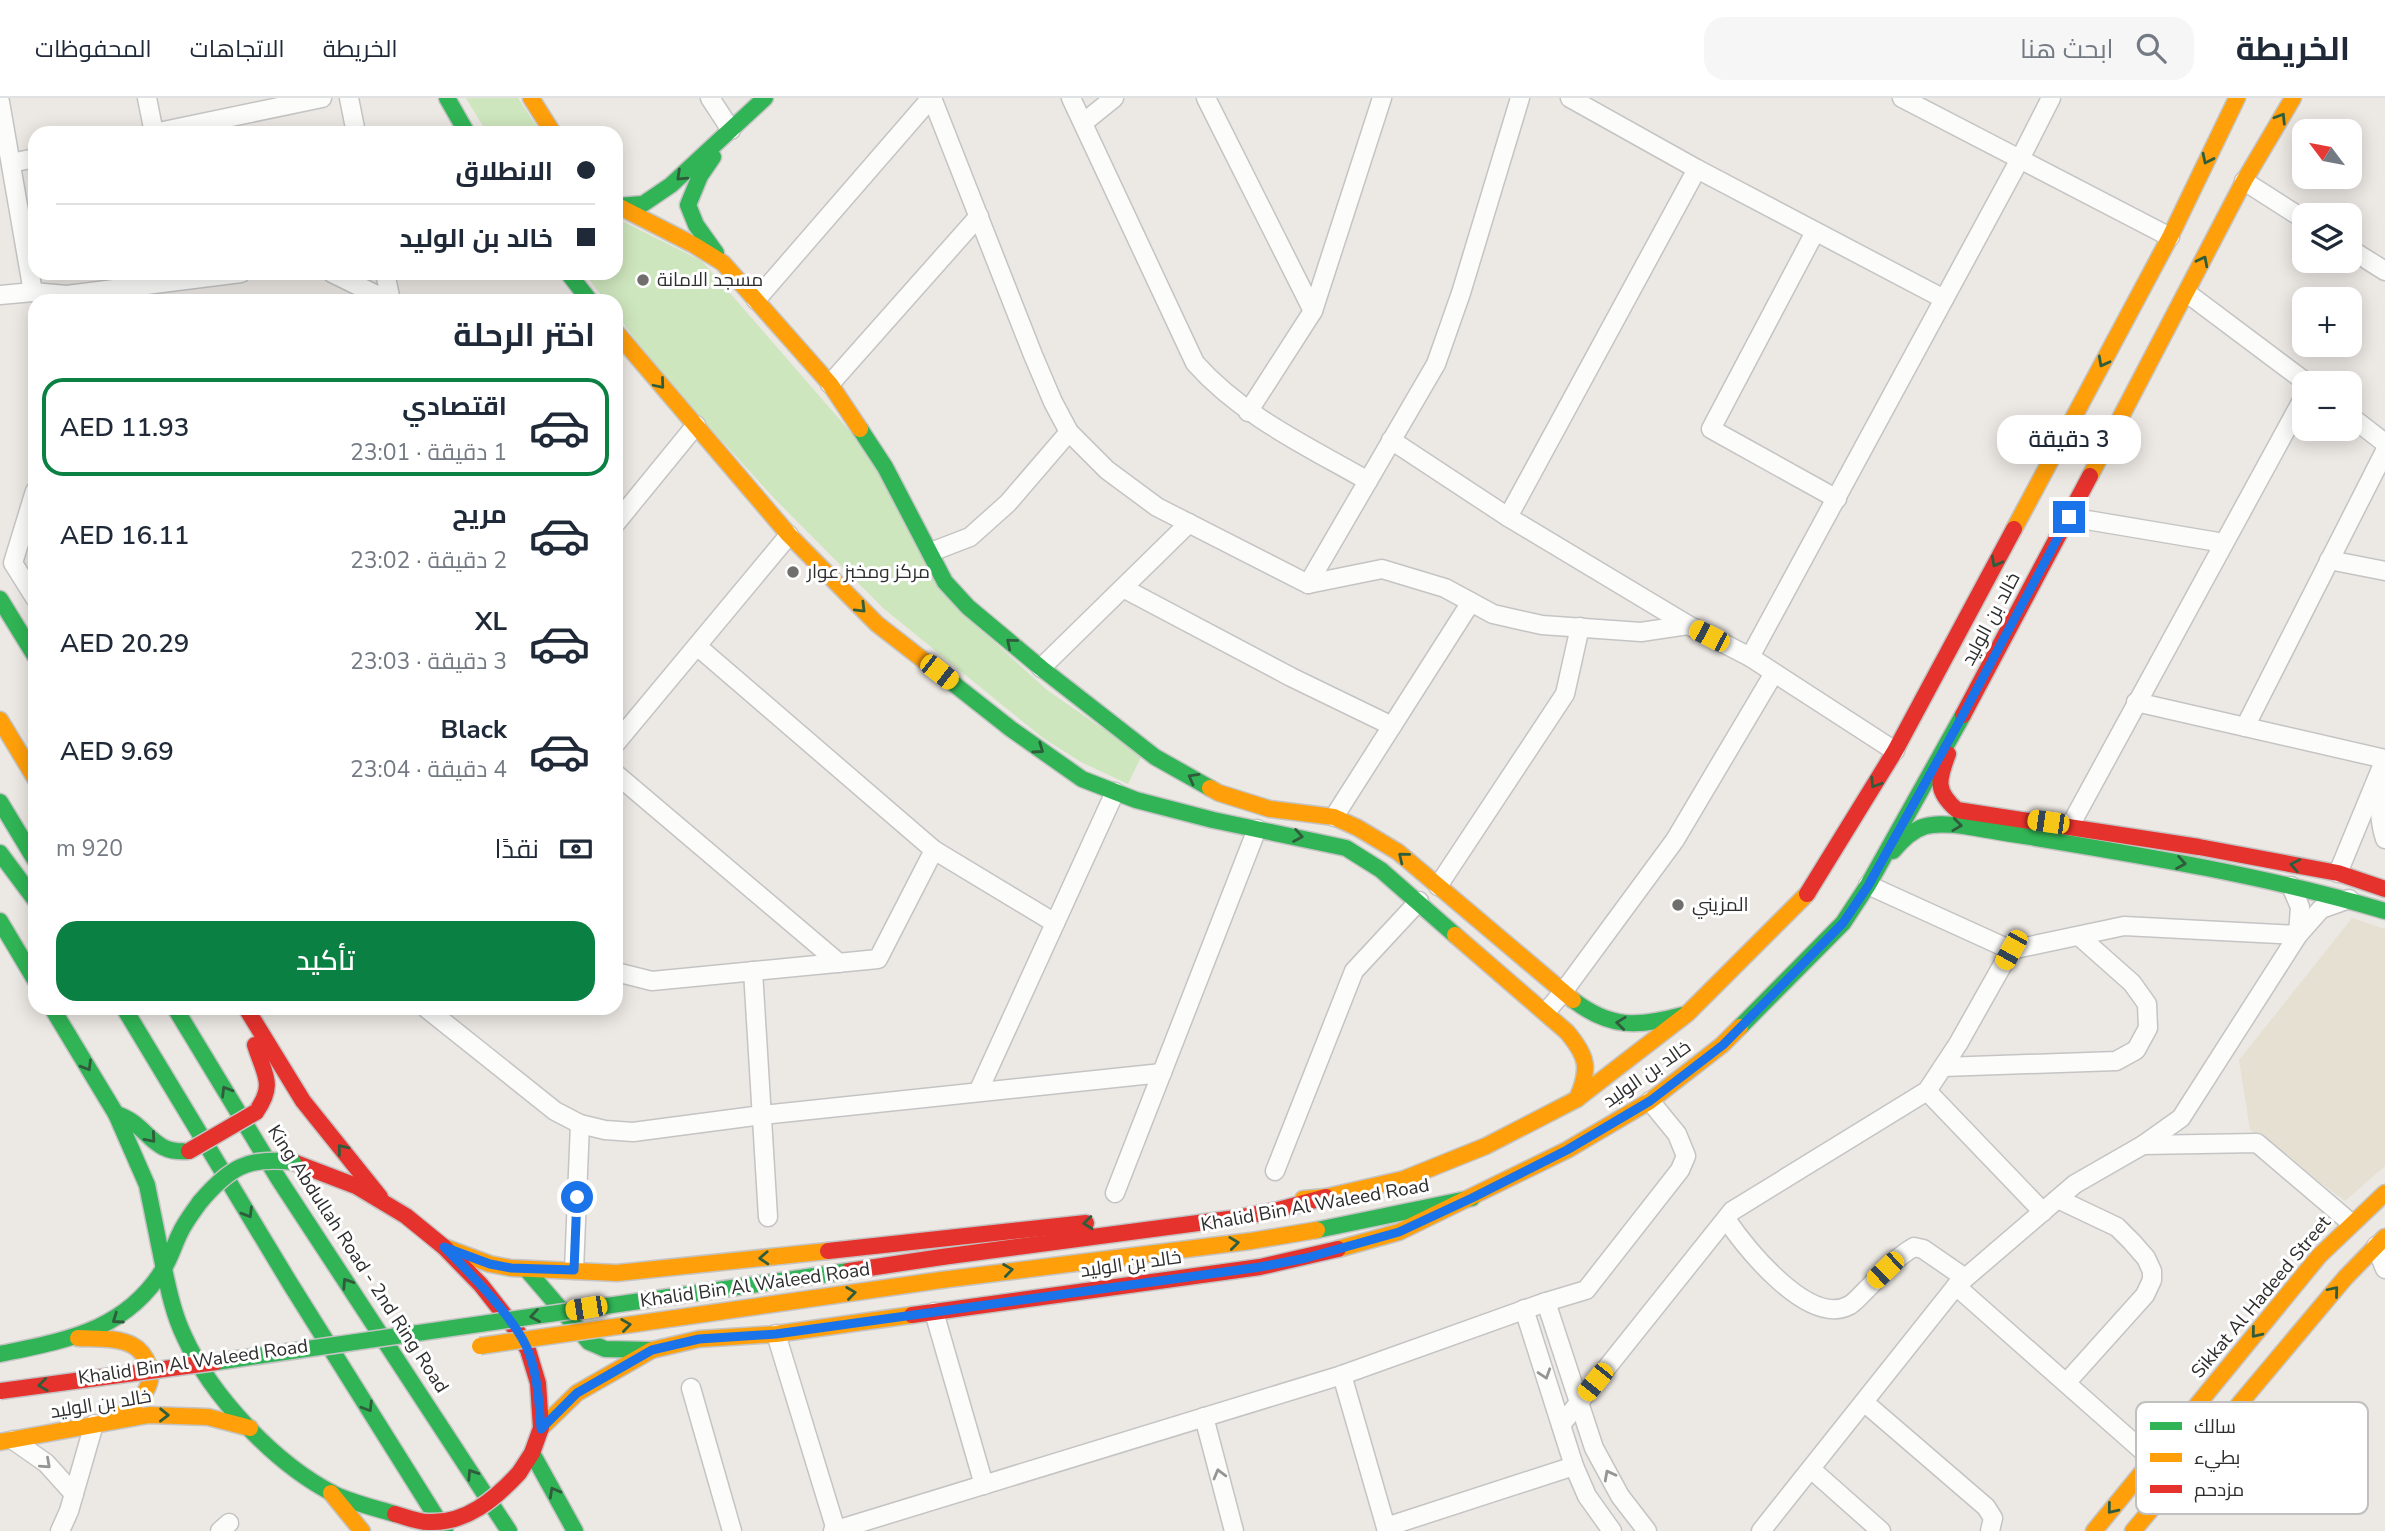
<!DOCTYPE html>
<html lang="ar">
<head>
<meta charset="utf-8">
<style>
	body { margin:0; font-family:"Nunito Sans",Cairo,sans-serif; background:#f6f6f7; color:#1f2937; direction:rtl; height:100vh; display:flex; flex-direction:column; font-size:26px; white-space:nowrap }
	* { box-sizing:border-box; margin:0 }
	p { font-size:23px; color:#747a83 }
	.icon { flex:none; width:38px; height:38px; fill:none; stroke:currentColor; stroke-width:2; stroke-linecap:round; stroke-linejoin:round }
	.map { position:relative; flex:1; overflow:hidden; direction:ltr }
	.panel { position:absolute; left:28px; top:196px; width:595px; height:721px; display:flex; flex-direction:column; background:#fff; border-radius:21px; box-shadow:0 4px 18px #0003; direction:rtl }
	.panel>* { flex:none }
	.guide { position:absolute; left:28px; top:28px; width:595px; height:154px; border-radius:21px; box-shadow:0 4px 18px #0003; direction:rtl; display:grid; align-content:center; height:154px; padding:0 28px; background:#fff }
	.needle { width:46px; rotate:302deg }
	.tools { position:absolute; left:2292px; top:21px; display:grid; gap:14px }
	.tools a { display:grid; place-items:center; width:70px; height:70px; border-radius:14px; background:#fff; box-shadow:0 4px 18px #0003; font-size:35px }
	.end { position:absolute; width:32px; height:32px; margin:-16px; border:9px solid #1a73e8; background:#fff; box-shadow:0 0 0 4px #fff }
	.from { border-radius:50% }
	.bubble { position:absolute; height:49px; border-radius:21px; background:#fff; box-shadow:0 4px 18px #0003; font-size:23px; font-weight:600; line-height:49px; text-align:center; direction:rtl }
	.car { position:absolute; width:21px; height:42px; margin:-21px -10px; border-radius:9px; box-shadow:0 0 5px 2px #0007; background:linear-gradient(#f5c518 24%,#345 0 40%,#f5c518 0 76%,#345 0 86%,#f5c518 0) }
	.guide b { display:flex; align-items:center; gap:24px; height:66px; font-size:26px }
	.guide b+b { border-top:2px solid #e0e1e3 }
	.guide i { width:18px; height:18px; background:#1f2937 }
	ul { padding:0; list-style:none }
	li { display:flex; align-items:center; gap:21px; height:98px; margin:0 14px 10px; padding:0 14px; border:4px solid transparent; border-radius:21px }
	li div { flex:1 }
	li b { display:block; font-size:26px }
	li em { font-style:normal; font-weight:600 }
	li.active { border-color:#0b8043 }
	li>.icon { width:63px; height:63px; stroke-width:1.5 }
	h2 { padding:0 28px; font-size:32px; line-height:84px }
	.pay { display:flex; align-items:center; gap:18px; height:77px; padding:0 28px; font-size:26px }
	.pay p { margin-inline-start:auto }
	.action { display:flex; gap:14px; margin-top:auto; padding:14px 28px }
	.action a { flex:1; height:80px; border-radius:21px; background:#0b8043; color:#fff; font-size:28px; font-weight:600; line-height:80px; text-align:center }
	header { display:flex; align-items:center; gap:42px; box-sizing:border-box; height:98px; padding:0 35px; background:#fff; border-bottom:2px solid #e0e1e3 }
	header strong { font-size:33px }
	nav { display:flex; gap:38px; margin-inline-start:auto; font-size:24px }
	.search { width:490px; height:63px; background:#f6f6f7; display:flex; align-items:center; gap:18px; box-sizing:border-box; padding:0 24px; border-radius:21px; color:#747a83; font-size:26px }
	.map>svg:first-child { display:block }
</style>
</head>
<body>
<header>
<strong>الخريطة</strong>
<div class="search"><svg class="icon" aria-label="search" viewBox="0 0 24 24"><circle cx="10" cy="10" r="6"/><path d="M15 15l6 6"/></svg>ابحث هنا</div>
<nav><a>الخريطة</a><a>الاتجاهات</a><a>المحفوظات</a></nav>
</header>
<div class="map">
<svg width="2385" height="1433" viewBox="0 0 2385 1433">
	<rect width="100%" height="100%" fill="#ece8e4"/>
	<polygon fill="#e6e0d3" points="2352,820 2385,831 2385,1068 2345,1103 2250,1032 2239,962"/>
	<g fill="#cee6be">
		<polygon points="466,0 518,0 541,35 487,35"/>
		<polygon points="616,120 702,163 875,362 953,506 1047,592 1099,628 1143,655 1128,686 1081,664 1043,640 883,510 772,398 662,277 616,216 616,203 606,203 584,175 616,175"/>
	</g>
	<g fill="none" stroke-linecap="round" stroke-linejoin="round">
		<defs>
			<g id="street">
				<polyline points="147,0 154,35"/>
				<polyline points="349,0 356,35"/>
				<polyline points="710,0 731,32"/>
				<polyline points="932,0 1033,257 1053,304 1069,334 1107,372 1157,409 1308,486 1382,471 1445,490 1493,516 1542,527 1641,534 1688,527 1750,559 1895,653"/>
				<path d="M1071,0L1195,265C1242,318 1307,348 1368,383"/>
				<polyline points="1206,0 1313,213"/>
				<polyline points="1570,0 1697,71 1944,201"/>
				<polyline points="1902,0 2170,139"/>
				<polyline points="0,4 33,194"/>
				<polyline points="1083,25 1114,0"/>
				<polyline points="154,35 322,0"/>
				<polyline points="11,65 35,60"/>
				<polyline points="2244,83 2305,122"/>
				<polyline points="1815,134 1711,331 1837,401"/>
				<polyline points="2350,151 2385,173"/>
				<polyline points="332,175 389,203"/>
				<polyline points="385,175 391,203"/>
				<polyline points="2187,195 2307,285"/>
				<polyline points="0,197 33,194 67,197 241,175"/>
				<polyline points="756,202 931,0"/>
				<polyline points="830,286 979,118"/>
				<polyline points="1248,314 1313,213 1382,0"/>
				<polyline points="2350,318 2385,345"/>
				<polyline points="1391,342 1508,419 1688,527"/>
				<polyline points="35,393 13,465 35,500"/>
				<polyline points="1508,419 1697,71"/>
				<polyline points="2069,419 2224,445"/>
				<polyline points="616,425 696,327"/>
				<polyline points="931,454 970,439 1008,405 1069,334"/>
				<polyline points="2329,462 2385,473"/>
				<polyline points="1308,486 1436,266 1461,195 1520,0"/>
				<polyline points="1123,490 1291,579 1392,628"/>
				<polyline points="697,548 934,752 1055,825"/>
				<polyline points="1750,559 2020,61 2051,0"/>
				<polyline points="1041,570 1189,425"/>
				<polyline points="2136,604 2385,661 2338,775"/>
				<polyline points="2245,629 2385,353"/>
				<polyline points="616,645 789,437"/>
				<polyline points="616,676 839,865"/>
				<path d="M2382,683C2379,702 2379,723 2385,741"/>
				<polyline points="1334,719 1471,504"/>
				<polyline points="2070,728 2305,297"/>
				<polyline points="1868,787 2011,852 2124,828 2298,837 2300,809 2291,788"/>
				<polyline points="1438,788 1565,596 1580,529"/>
				<polyline points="753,873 768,1119"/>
				<polyline points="616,874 652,883 878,861 934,752"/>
				<polyline points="426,910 555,1013 580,1026 605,1032 633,1034 762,1017 1162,975"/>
				<polyline points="1546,914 1563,894 1675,742 1774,575"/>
				<polyline points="1943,969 2116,963 2136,952 2148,930 2147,906 2132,885 2079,838"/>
				<polyline points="1927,993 2043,1114"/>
				<polyline points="978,994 1115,694"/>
				<polyline points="2143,1047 2181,1020 2298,837 2321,811 2349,801"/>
				<polyline points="1275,1073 1354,873 1419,803"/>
				<polyline points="1115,1095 1257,731"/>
				<polyline points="2058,1101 2117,1129 2132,1144 2146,1160 2152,1173 2152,1182 2145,1197 2066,1285"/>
				<path d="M1726,1121C1746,1150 1809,1230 1850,1207C1856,1203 1861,1197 1866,1192C1881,1177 1895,1160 1914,1149L1923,1151L1965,1180"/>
				<polyline points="2376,1148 2385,1171"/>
				<polyline points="574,1172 580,1026"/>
				<polyline points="1956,1188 2153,1362"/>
				<polyline points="1546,1204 1594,1350 1620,1398 1647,1433"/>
				<polyline points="1524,1211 1574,1368 1587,1398 1612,1433"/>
				<polyline points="934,1214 984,1387"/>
				<polyline points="776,1236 836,1432"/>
				<polyline points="1342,1277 1387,1433"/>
				<polyline points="691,1290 732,1433"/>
				<polyline points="1864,1304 1986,1409 1993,1420 1990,1433"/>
				<polyline points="1204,1319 1234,1433"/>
				<polyline points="1561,1327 1732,1113 1927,993 1958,946 2011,852"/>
				<polyline points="13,1342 46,1365 74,1396"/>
				<polyline points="1811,1371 1881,1433"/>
				<polyline points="1386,1429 1574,1368"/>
				<polyline points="60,1433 69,1413 94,1326"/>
				<polyline points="220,1433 229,1425"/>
				<polyline points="833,1433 1342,1277 1546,1204 1586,1192 1680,1072 1686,1058 1677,1036 1650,1003"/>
				<polyline points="1761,1433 1956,1188 2075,1086 2143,1047 2257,1045 2351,1125"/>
			</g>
			<g id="fast">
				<polyline points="447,0 467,35"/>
				<polyline points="713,59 700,78 688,107 696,127 716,155"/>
				<polyline points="618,108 643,106 671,87 765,0"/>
				<polyline points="568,175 590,203"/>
				<polyline points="860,331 885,369 945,484 968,509 1041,570 1155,659 1210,690"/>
				<polyline points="0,501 35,558"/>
				<polyline points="940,575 1011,631 1082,681 1136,702 1213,722 1346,750 1381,772 1455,837"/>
				<polyline points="0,704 35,762"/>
				<path d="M1893,753C1916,725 1930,724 1964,728C2106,752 2247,772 2385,813"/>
				<polyline points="0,755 35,802"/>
				<polyline points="0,823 35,882"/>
				<path d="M1573,902C1611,931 1639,929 1683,917"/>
				<polyline points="52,910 116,1016 147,1087 164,1171"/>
				<polyline points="124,910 291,1187 445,1433"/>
				<polyline points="175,910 278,1080 509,1433"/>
				<polyline points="1740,929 1843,825 1868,787 1963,617"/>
				<path d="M116,1016C149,1026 150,1057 189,1053"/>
				<polyline points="1317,1132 1472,1100"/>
				<path d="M164,1171C169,1194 174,1217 184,1238C211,1298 275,1366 334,1396C353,1405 375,1410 395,1416"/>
				<polyline points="527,1172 589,1244 605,1251 652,1252"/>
				<path d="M0,1256C66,1242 126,1233 164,1170C171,1159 174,1147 180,1135C185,1124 193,1114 200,1104"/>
				<polyline points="532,1355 575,1433"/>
			</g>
			<g id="slow">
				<polyline points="531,0 553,35"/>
				<polyline points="616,107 694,147 723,165 830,286 860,331"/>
				<polyline points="616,234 789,437 877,526 940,575"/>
				<polyline points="2090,378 2244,83 2293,0"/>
				<polyline points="2014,431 2170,139 2237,0"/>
				<polyline points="0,622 35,680"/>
				<polyline points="1210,690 1219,695 1270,711 1334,719 1358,730 1398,754 1573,902"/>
				<path d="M1455,837L1567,934C1588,959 1590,971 1577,1001"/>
				<polyline points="1303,1101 1326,1099 1404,1081 1486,1048 1577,1001 1687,916 1807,796"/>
				<polyline points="444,1149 490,1166 511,1170 617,1175 828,1153"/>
				<polyline points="1338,1151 1399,1134 1567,1052 1650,1003 1722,947 1740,929"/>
				<polyline points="941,1182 1251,1143 1317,1132"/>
				<path d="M78,1240C95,1241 117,1239 132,1247C140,1251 146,1260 149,1268C157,1293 130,1310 113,1323"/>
				<polyline points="541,1330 577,1295 652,1252 699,1241 776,1236 912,1217"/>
				<polyline points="0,1344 149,1317 208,1319 250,1330"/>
				<polyline points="331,1395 362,1433"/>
				<polyline points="2094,1433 2319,1158 2385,1095"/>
				<polyline points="2133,1433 2345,1180 2385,1139"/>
			</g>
			<g id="jam">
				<polyline points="1963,617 2090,378"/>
				<path d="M1948,656C1938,682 1935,693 1957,712L2199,749L2338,775L2385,791"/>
				<polyline points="1807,796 1895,653 2014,431"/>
				<polyline points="246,910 303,1003 380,1099"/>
				<path d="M255,947C264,976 276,986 256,1014"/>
				<polyline points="293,1064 356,1088 406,1118 444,1149 481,1187 517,1233 528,1252 538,1285 541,1330 532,1355 519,1375"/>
				<polyline points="828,1153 1086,1125"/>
				<polyline points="942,1159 1236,1120 1278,1112 1326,1099"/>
				<polyline points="912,1217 1260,1169 1338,1151"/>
			</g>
		</defs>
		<use href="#street" stroke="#c5c4c5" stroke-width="21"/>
		<use href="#fast" stroke="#c5c4c5" stroke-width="19"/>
		<use href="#slow" stroke="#c5c4c5" stroke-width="19"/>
		<use href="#jam" stroke="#c5c4c5" stroke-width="19"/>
		<use href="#street" stroke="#fcfcfb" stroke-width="18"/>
		<use href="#fast" stroke="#30b455" stroke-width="16"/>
		<use href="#slow" stroke="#ff9f0a" stroke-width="16"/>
		<use href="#jam" stroke="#e5322d" stroke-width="16"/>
		<defs>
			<g id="fast-bridge">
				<path d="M200,1104C229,1070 248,1058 293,1064"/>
				<polyline points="216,1264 849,1173"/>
			</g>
			<polyline id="slow-bridge" points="480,1248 941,1182"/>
			<g id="jam-bridge">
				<polyline points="189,1053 256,1014"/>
				<polyline points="849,1173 942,1159"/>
				<polyline points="0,1293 216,1264"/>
				<path d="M395,1416C406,1419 417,1424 428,1424C466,1426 495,1401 519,1375"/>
			</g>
		</defs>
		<use href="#fast-bridge" stroke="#c5c4c5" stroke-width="19" stroke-linecap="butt"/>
		<use href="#slow-bridge" stroke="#c5c4c5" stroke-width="19" stroke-linecap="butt"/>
		<use href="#jam-bridge" stroke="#c5c4c5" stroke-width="19" stroke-linecap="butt"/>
		<use href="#fast-bridge" stroke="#30b455" stroke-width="16"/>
		<use href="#slow-bridge" stroke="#ff9f0a" stroke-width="16"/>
		<use href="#jam-bridge" stroke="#e5322d" stroke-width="16"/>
	</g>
	<defs><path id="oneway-chevron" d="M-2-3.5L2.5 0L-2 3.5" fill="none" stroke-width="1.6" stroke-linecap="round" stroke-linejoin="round" transform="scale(1.75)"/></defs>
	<g stroke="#2f5d3c">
		<use href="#oneway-chevron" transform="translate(2281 20) rotate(-58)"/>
		<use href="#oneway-chevron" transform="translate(2207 61) rotate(116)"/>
		<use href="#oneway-chevron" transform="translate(681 78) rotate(137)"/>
		<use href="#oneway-chevron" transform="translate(2203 163) rotate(-63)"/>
		<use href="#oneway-chevron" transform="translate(2103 264) rotate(118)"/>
		<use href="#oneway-chevron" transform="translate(660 286) rotate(50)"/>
		<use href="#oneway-chevron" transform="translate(1996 464) rotate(118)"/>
		<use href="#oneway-chevron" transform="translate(861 510) rotate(45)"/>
		<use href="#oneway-chevron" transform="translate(1011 545) rotate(-140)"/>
		<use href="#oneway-chevron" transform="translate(1039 651) rotate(35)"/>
		<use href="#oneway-chevron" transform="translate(1193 680) rotate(-151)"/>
		<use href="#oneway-chevron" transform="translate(1875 685) rotate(122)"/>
		<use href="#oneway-chevron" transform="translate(1957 727) rotate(7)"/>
		<use href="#oneway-chevron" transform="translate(1298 738) rotate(10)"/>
		<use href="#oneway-chevron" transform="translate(1403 759) rotate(-141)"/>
		<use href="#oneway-chevron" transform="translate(2181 765) rotate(10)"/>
		<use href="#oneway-chevron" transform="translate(2295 767) rotate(-169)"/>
		<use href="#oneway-chevron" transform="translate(1621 925) rotate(-173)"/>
		<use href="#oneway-chevron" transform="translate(87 968) rotate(59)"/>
		<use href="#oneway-chevron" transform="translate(226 993) rotate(-121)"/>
		<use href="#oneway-chevron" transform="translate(151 1040) rotate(49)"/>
		<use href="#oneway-chevron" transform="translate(342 1051) rotate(-129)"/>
		<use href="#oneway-chevron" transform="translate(248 1115) rotate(59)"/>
		<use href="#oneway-chevron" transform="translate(1088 1125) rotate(174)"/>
		<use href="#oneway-chevron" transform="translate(1234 1145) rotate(-7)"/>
		<use href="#oneway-chevron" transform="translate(764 1160) rotate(177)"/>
		<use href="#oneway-chevron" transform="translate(1008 1172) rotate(-8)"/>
		<use href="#oneway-chevron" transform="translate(347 1185) rotate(-123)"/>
		<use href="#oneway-chevron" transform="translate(2334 1193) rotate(-50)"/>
		<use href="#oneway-chevron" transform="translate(851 1195) rotate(-8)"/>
		<use href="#oneway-chevron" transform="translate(535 1218) rotate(171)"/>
		<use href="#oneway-chevron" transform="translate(117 1221) rotate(145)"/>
		<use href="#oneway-chevron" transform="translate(626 1227) rotate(-8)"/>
		<use href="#oneway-chevron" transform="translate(2256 1235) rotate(129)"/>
		<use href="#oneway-chevron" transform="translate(43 1287) rotate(172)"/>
		<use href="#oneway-chevron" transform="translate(368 1309) rotate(58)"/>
		<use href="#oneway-chevron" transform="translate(164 1317) rotate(1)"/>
		<use href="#oneway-chevron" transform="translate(472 1376) rotate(-123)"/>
		<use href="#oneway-chevron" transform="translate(554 1394) rotate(-119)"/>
		<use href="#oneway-chevron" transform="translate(2112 1411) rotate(129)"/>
	</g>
	<g stroke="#959594">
		<use href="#oneway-chevron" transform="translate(1545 1276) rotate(72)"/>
		<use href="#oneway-chevron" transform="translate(46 1366) rotate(42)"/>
		<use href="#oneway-chevron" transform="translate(1219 1376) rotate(-105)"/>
		<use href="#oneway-chevron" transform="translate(1609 1377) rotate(-118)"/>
	</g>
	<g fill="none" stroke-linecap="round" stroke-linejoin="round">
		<path stroke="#1a73e8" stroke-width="9" d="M577,1099L574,1172L511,1170L490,1166L444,1149C469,1174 517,1222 529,1255C538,1280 539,1305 541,1331L577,1295L652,1252L699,1241L776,1236L1260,1169L1306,1160L1399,1134L1472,1100L1567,1052L1650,1003L1723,947L1843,825L1868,788L1958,626L2069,419"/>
	</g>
	<g fill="#706f6e" stroke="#fff" stroke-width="2.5">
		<circle cx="643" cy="182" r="7"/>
		<circle cx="793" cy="474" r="7"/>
		<circle cx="1678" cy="807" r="7"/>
	</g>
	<g text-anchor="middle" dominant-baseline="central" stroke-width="6" stroke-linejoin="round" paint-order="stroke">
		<g font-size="19" fill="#2e2e2e" stroke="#fff" text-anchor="start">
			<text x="657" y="182">مسجد الامانة</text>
			<text x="807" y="474">مركز ومخبز عوار</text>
			<text x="1692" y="807">المزيني</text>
		</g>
		<g font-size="19" fill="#2e2e2e" stroke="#fff">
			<text transform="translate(1991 521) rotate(-62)">خالد بن الوليد</text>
			<text transform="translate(1647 976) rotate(-35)">خالد بن الوليد</text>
			<text transform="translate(1315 1107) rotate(-10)">Khalid Bin Al Waleed Road</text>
			<text transform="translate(358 1161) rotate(57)">King Abdullah Road - 2nd Ring Road</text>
			<text transform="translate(1131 1166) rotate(-8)">خالد بن الوليد</text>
			<text transform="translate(755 1187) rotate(-8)">Khalid Bin Al Waleed Road</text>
			<text transform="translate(2261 1199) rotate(-50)">Sikkat Al Hadeed Street</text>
			<text transform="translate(193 1264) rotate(-8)">Khalid Bin Al Waleed Road</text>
			<text transform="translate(101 1306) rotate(-9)">خالد بن الوليد</text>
		</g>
	</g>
	<rect x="2136" y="1304" width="232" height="112" rx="10" fill="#fff" stroke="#c0c0c0" stroke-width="2"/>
	<rect x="2150" y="1324" width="32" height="8" fill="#30b455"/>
	<rect x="2150" y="1355" width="32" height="9" fill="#ff9f0a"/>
	<rect x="2150" y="1387" width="32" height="8" fill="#e5322d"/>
	<g font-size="19" fill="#2e2e2e">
		<text x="2194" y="1335">سالك</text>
		<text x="2194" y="1366">بطيء</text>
		<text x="2194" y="1398">مزدحم</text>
	</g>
</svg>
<div class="tools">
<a><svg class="needle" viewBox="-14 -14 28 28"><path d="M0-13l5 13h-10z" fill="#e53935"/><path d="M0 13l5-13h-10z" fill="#747a83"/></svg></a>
<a><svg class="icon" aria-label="layers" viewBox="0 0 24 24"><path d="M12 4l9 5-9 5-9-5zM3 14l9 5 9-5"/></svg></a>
<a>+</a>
<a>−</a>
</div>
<i class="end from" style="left:577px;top:1099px"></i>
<i class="end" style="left:2069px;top:419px"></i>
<div class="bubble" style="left:1997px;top:317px;width:144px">3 دقيقة</div>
<i class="car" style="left:1709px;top:538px;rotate:297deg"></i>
<i class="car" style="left:939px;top:574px;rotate:128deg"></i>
<i class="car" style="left:2048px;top:724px;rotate:278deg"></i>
<i class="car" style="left:2011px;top:852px;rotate:209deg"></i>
<i class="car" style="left:1885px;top:1172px;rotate:226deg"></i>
<i class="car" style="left:586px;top:1210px;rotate:261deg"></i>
<i class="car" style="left:1595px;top:1284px;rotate:219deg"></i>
<div class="guide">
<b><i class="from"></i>الانطلاق</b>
<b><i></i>خالد بن الوليد</b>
</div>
<section class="panel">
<h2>اختر الرحلة</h2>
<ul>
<li class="active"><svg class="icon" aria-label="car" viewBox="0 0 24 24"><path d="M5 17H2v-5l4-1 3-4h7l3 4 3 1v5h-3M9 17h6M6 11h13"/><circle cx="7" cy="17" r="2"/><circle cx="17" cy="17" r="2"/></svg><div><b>اقتصادي</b><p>1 دقيقة · 23:01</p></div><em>AED 11.93</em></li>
<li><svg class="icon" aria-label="car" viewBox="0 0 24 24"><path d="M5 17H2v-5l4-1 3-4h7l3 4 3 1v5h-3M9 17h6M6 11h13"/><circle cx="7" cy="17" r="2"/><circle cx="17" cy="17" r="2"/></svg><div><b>مريح</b><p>2 دقيقة · 23:02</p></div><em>AED 16.11</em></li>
<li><svg class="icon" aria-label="car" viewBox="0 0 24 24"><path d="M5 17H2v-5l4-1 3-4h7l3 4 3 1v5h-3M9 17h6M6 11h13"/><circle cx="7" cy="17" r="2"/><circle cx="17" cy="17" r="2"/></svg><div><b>XL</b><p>3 دقيقة · 23:03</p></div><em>AED 20.29</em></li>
<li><svg class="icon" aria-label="car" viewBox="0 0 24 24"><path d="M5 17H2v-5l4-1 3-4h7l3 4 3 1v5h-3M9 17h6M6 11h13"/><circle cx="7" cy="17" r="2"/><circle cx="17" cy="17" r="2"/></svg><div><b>Black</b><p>4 دقيقة · 23:04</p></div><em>AED 9.69</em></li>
</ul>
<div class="pay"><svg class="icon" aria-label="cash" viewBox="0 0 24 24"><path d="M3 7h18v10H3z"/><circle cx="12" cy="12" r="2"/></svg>نقدًا<p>920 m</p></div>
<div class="action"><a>تأكيد</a></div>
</section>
</div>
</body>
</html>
